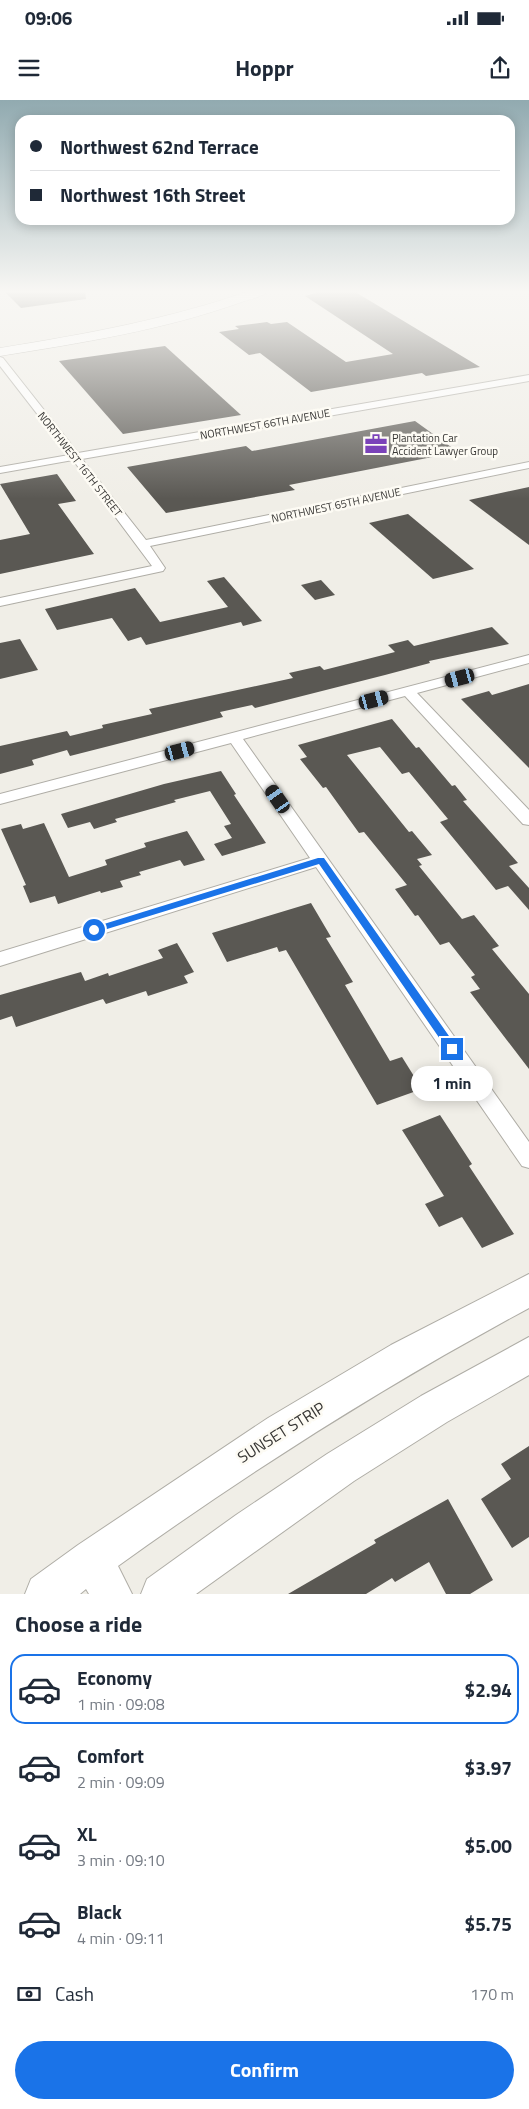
<!DOCTYPE html>
<html lang="en">
<head>
<meta charset="utf-8">
<style>
	body { margin:0; font-family:"Titillium Web",sans-serif; background:#f2f2f3; color:#1f2937; height:100vh; display:flex; flex-direction:column; font-size:19px; white-space:nowrap }
	* { box-sizing:border-box; margin:0 }
	p { font-size:16px; color:#747a83 }
	.icon { flex:none; width:28px; height:28px; fill:none; stroke:currentColor; stroke-width:2; stroke-linecap:round; stroke-linejoin:round }
	.map { position:relative; height:1494px; overflow:hidden }
	.drawer { display:flex; flex-direction:column; background:#fff; flex:1 }
	.drawer>* { flex:none }
	.hud { position:absolute; left:15px; top:15px; width:500px; height:110px; border-radius:15px; box-shadow:0 2px 12px #0003; display:grid; align-content:center; height:110px; padding:0 15px; background:#fff }
	.end { position:absolute; width:22px; height:22px; margin:-11px; border:6px solid #1a73e8; background:#fff; box-shadow:0 0 0 2px #fff }
	.from { border-radius:50% }
	.bubble { position:absolute; height:35px; border-radius:18px; background:#fff; box-shadow:0 2px 12px #0003; font-size:16px; font-weight:700; line-height:35px; text-align:center }
	.car { position:absolute; width:15px; height:30px; margin:-15px -8px; border-radius:6px; box-shadow:0 0 4px 1px #0007; background:linear-gradient(#222 24%,#8ab4d8 0 40%,#222 0 76%,#8ab4d8 0 86%,#222 0) }
	.hud b { display:flex; align-items:center; gap:18px; height:48px; font-size:19px }
	.hud b+b { border-top:1px solid #e0e1e3 }
	.hud i { width:12px; height:12px; background:#1f2937 }
	ul { padding:0; list-style:none }
	li { display:flex; align-items:center; gap:15px; height:70px; margin:0 10px 8px; padding:0 5px; border:2px solid transparent; border-radius:15px }
	li div { flex:1 }
	li b { display:block; font-size:19px }
	li em { font-style:normal; font-weight:700 }
	li.active { border-color:#1a73e8 }
	li>.icon { width:45px; height:45px; stroke-width:1.5 }
	h2 { padding:0 15px; font-size:22px; line-height:60px }
	.pay { display:flex; align-items:center; gap:12px; height:55px; padding:0 15px; font-size:19px }
	.pay p { margin-inline-start:auto }
	.primary-button { display:flex; gap:10px; margin-top:auto; padding:10px 15px }
	.primary-button a { flex:1; height:58px; border-radius:30px; background:#1a73e8; color:#fff; font-size:20px; font-weight:700; line-height:58px; text-align:center }
	.status { display:flex; justify-content:space-between; align-items:center; height:35px; padding:0 25px; background:#fff; direction:ltr }
	.status svg { height:14px; fill:currentColor }
	header { display:flex; justify-content:space-between; align-items:center; height:65px; padding:0 15px; background:#fff; font-size:22px; font-weight:700 }
	.map>svg:first-child { display:block }
</style>
</head>
<body>
<div class="status"><b>09:06</b><svg viewBox="0 0 49 12"><path d="M0 12V9h3v3zM5 12V6h3v6zM10 12V3h3v9zM15 12V0h3v12zM26 1h20v11H26zM47 4h2v5h-2z"/></svg></div>
<header><svg class="icon" aria-label="menu" viewBox="0 0 24 24"><path d="M4 6h16M4 12h16M4 18h16"/></svg>Hoppr<svg class="icon" aria-label="share" viewBox="0 0 24 24"><path d="M12 15V3M7 8l5-5 5 5M5 13v7h14v-7"/></svg></header>
<div class="map">
<svg width="529" height="1494" viewBox="0 0 529 1494">
	<rect width="100%" height="100%" fill="#f0eee7"/>
	<g fill="#5a5853">
		<polygon points="3,190 85,190 86,199 21,208"/>
		<polygon points="327,190 352,190 480,267 426,276 422,273 311,292 260,253 249,255 219,232 239,229 235,226 267,222 271,224 287,222 346,262 393,254 305,196"/>
		<polygon points="165,246 241,315 123,334 59,261"/>
		<polygon points="415,321 458,352 289,385 295,390 166,413 127,367 246,346 252,351"/>
		<polygon points="57,374 76,401 58,404 94,454 0,474 0,440 30,434 0,384"/>
		<polygon points="529,387 529,445 469,400"/>
		<polygon points="408,414 474,469 433,479 369,423"/>
		<polygon points="224,477 262,521 243,526 241,522 146,545 141,537 128,541 112,518 57,530 45,509 135,488 160,522 228,507 207,481"/>
		<polygon points="321,480 335,495 315,500 301,485"/>
		<polygon points="492,527 509,544 429,561 430,563 385,575 255,608 252,605 220,612 223,617 70,656 67,650 32,660 34,665 0,674 0,646 67,631 70,636 103,628 102,625 152,614 149,609 293,578 289,573 320,566 324,570 395,552 388,545 408,540 414,546"/>
		<polygon points="20,539 38,570 0,579 0,543"/>
		<polygon points="529,584 529,668 461,599 489,591 492,595"/>
		<polygon points="392,619 416,648 419,647 452,686 455,685 467,700 463,701 518,763 509,766 529,788 529,810 508,786 496,790 440,722 448,719 409,672 402,674 380,647 347,655 409,732 412,731 432,755 417,759 422,765 419,766 462,819 474,815 499,846 492,849 529,894 529,969 470,892 480,889 471,877 475,875 449,842 440,845 418,815 415,816 395,789 407,785 364,732 359,733 326,687 323,688 300,659 307,657 298,645"/>
		<polygon points="221,671 236,694 234,695 266,743 222,756 214,744 232,738 224,726 231,724 210,691 174,700 176,702 115,719 117,722 94,729 90,722 68,728 61,714 164,684"/>
		<polygon points="44,723 69,777 107,765 105,760 146,747 144,743 187,731 205,760 184,766 180,760 139,772 141,775 120,781 123,787 101,793 100,791 58,804 55,796 30,803 23,786 26,785 1,729 21,724 23,729"/>
		<polygon points="311,803 331,837 326,838 353,882 345,885 390,961 402,957 422,989 377,1005 286,850 279,852 277,847 227,862 212,833"/>
		<polygon points="177,843 194,872 184,876 188,883 148,896 146,891 106,904 103,899 16,927 12,916 0,920 0,895 81,872 85,881 108,873 109,876 163,858 158,850"/>
		<polygon points="440,1015 472,1064 469,1066 514,1134 482,1148 462,1117 439,1127 425,1104 444,1096 402,1030"/>
		<polygon points="529,1346 529,1437 512,1448 481,1399 511,1379 501,1364"/>
		<polygon points="448,1399 493,1480 470,1494 446,1494 429,1462 395,1482 392,1478 366,1494 288,1494 376,1443 374,1440"/>
	</g>
	<g fill="none" stroke-linecap="round" stroke-linejoin="round">
		<defs>
			<g id="street">
				<polygon points="0,257 3,258 78,353 529,275 529,281 82,359 146,440 529,362 529,368 150,446 165,468 163,471 0,506 0,498 152,466 73,360 0,373 0,367 69,355 0,266"/>
				<polygon points="529,555 529,563 417,593 529,710 529,725 523,724 405,596 243,639 529,1042 529,1068 522,1066 316,767 0,866 0,852 310,758 231,643 0,704 0,694"/>
			</g>
			<g id="secondary">
				<path d="M529,1174V1208C386,1285 250,1371 118,1466L132,1494H89L86,1489L80,1494H25L31,1479L78,1445L268,1318L391,1245Z"/>
				<polygon points="529,1237 529,1275 447,1322 354,1381 196,1494 141,1494 147,1479 236,1415 327,1354 421,1296"/>
			</g>
			<path id="highway" d="M252,190H269C264,197 250,199 242,202C164,230 81,243 0,256V248C86,234 170,219 252,190Z"/>
		</defs>
		<use href="#street" stroke="#afada6" stroke-width="2"/>
		<use href="#secondary" stroke="#afada6" stroke-width="2"/>
		<use href="#highway" stroke="#afada6" stroke-width="1"/>
		<use href="#street" fill="#fff" fill-rule="evenodd"/>
		<use href="#secondary" fill="#fff" fill-rule="evenodd"/>
		<use href="#highway" fill="#fff" fill-rule="evenodd"/>
	</g>
	<linearGradient id="sky" x2="0" y2="1"><stop stop-color="#91aab0"/><stop offset="0.48" stop-color="#f8f7f4"/><stop offset="1" stop-color="#f8f7f4" stop-opacity="0"/></linearGradient>
	<rect width="529" height="399" fill="url(#sky)"/>
	<polygon fill="#1a73e8" points="318,758 324,758 456,946 456,952 449,952 319,764 94,833 90,830 91,828"/>
	<defs>
		<symbol id="office-bare" viewBox="-9 -9 18 18"><path d="M-6-3h4V-5.5h4V-3h4V5H-6ZM-1-4.5V-3h2v-1.5ZM-6 0V1H6V0Z" fill="#7a42b9" stroke="#fdfbf4" stroke-width="2.5" paint-order="stroke"/></symbol>
	</defs>
	<g fill-rule="evenodd">
		<use href="#office-bare" x="360" y="328" width="32" height="32"/>
	</g>
	<g text-anchor="middle" dominant-baseline="central" stroke-width="5" stroke-linejoin="round" paint-order="stroke">
		<g font-size="11" fill="#383735" stroke="#fdfbf4">
			<text transform="translate(265 324) rotate(-10)">NORTHWEST 66TH AVENUE</text>
			<text transform="translate(80 364) rotate(52)">NORTHWEST 16TH STREET</text>
			<text transform="translate(336 405) rotate(-12)">NORTHWEST 65TH AVENUE</text>
		</g>
		<g font-size="11" fill="#383735" stroke="#fdfbf4" text-anchor="start">
			<text x="392" y="338">Plantation Car<tspan x="392" dy="13">Accident Lawyer Group</tspan></text>
		</g>
		<g font-size="16" fill="#383735" stroke="#fdfbf4">
			<text transform="translate(281 1332) rotate(-32)">SUNSET STRIP</text>
		</g>
	</g>
</svg>
<i class="end from" style="left:94px;top:830px"></i>
<i class="end" style="left:452px;top:949px"></i>
<div class="bubble" style="left:411px;top:966px;width:82px">1 min</div>
<i class="car" style="left:460px;top:578px;rotate:255deg"></i>
<i class="car" style="left:374px;top:600px;rotate:75deg"></i>
<i class="car" style="left:180px;top:651px;rotate:75deg"></i>
<i class="car" style="left:278px;top:699px;rotate:325deg"></i>
<div class="hud">
<b><i class="from"></i>Northwest 62nd Terrace</b>
<b><i></i>Northwest 16th Street</b>
</div>
</div>
<section class="drawer">
<h2>Choose a ride</h2>
<ul>
<li class="active"><svg class="icon" aria-label="car" viewBox="0 0 24 24"><path d="M5 17H2v-5l4-1 3-4h7l3 4 3 1v5h-3M9 17h6M6 11h13"/><circle cx="7" cy="17" r="2"/><circle cx="17" cy="17" r="2"/></svg><div><b>Economy</b><p>1 min · 09:08</p></div><em>$2.94</em></li>
<li><svg class="icon" aria-label="car" viewBox="0 0 24 24"><path d="M5 17H2v-5l4-1 3-4h7l3 4 3 1v5h-3M9 17h6M6 11h13"/><circle cx="7" cy="17" r="2"/><circle cx="17" cy="17" r="2"/></svg><div><b>Comfort</b><p>2 min · 09:09</p></div><em>$3.97</em></li>
<li><svg class="icon" aria-label="car" viewBox="0 0 24 24"><path d="M5 17H2v-5l4-1 3-4h7l3 4 3 1v5h-3M9 17h6M6 11h13"/><circle cx="7" cy="17" r="2"/><circle cx="17" cy="17" r="2"/></svg><div><b>XL</b><p>3 min · 09:10</p></div><em>$5.00</em></li>
<li><svg class="icon" aria-label="car" viewBox="0 0 24 24"><path d="M5 17H2v-5l4-1 3-4h7l3 4 3 1v5h-3M9 17h6M6 11h13"/><circle cx="7" cy="17" r="2"/><circle cx="17" cy="17" r="2"/></svg><div><b>Black</b><p>4 min · 09:11</p></div><em>$5.75</em></li>
</ul>
<div class="pay"><svg class="icon" aria-label="cash" viewBox="0 0 24 24"><path d="M3 7h18v10H3z"/><circle cx="12" cy="12" r="2"/></svg>Cash<p>170 m</p></div>
<div class="primary-button"><a>Confirm</a></div>
</section>
</body>
</html>
